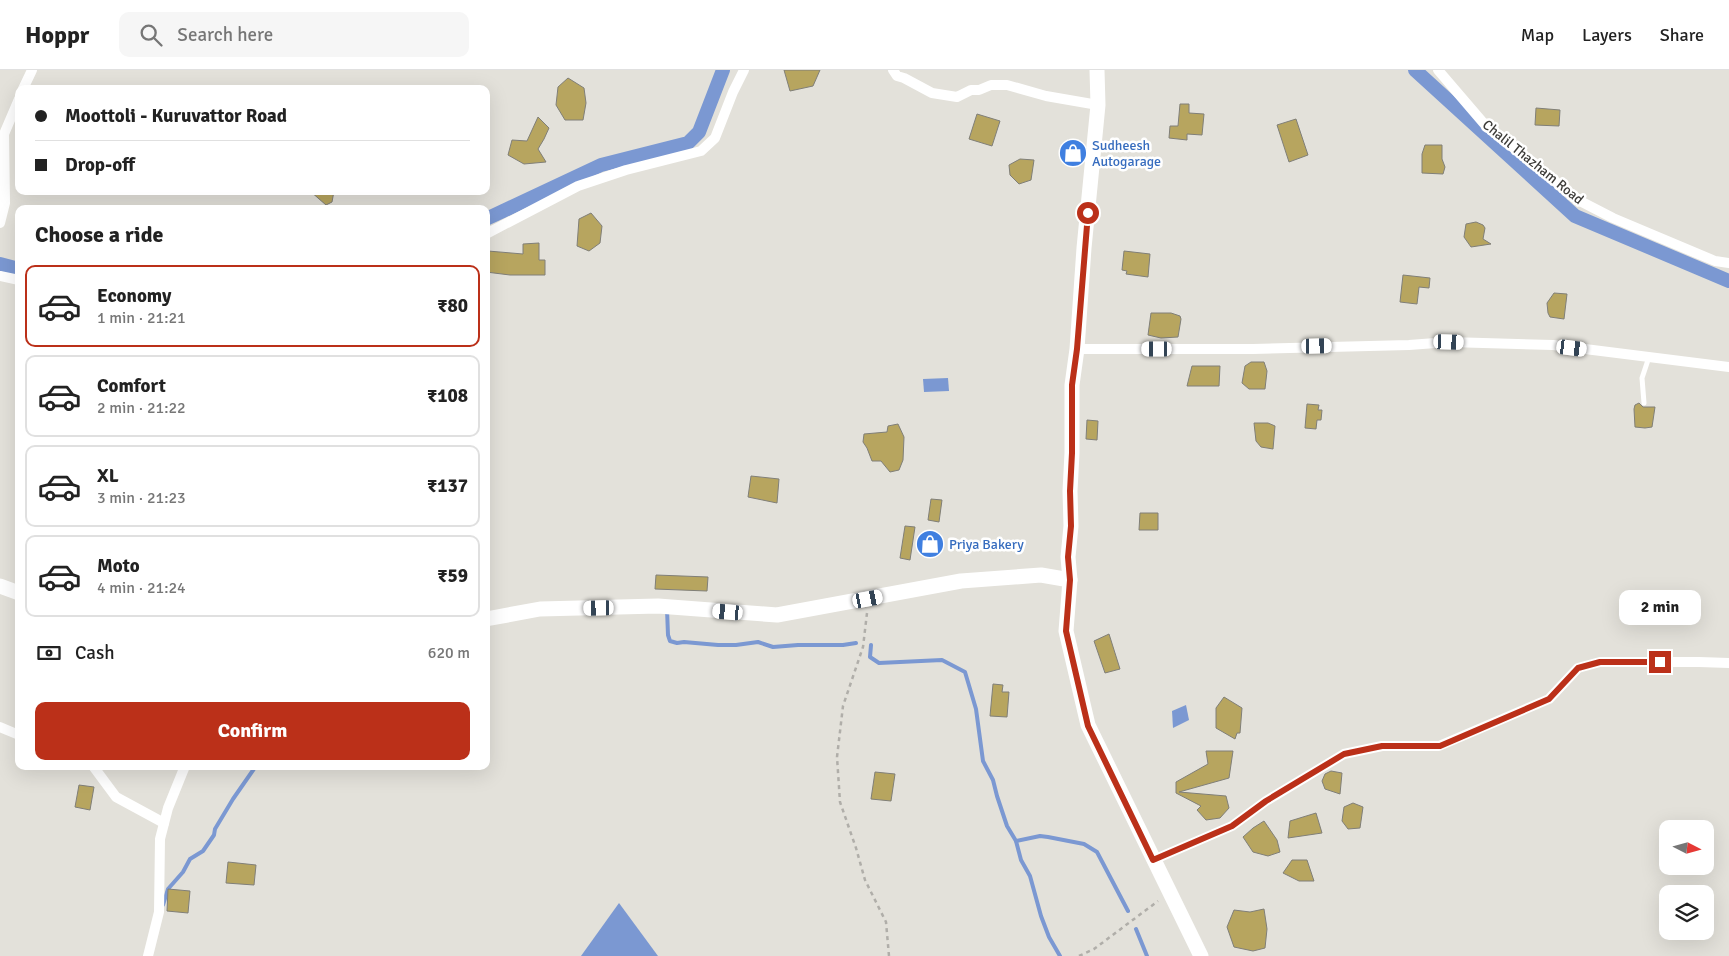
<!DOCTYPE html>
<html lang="en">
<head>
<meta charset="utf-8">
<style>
	body { margin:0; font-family:Signika,sans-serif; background:#f6f6f6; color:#222; height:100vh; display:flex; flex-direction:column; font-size:19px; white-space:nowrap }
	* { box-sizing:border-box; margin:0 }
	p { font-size:16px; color:#767676 }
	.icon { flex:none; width:28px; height:28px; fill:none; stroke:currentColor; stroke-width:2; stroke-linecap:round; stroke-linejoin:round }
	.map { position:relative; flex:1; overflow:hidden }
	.panel { position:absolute; left:15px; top:135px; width:475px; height:565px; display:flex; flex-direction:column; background:#fff; border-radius:10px; box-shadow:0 5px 20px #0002 }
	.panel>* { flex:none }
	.top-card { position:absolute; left:15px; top:15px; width:475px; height:110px; border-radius:10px; box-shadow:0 5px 20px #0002; display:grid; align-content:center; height:110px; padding:0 20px; background:#fff }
	.needle { width:32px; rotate:96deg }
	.buttons { position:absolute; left:1659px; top:750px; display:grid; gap:10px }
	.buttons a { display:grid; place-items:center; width:55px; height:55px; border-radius:10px; background:#fff; box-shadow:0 5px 20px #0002; font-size:25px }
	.end { position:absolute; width:22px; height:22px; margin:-11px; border:6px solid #bb3019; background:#fff; box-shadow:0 0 0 2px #fff }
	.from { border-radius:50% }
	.bubble { position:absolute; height:35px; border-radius:10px; background:#fff; box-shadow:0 5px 20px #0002; font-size:16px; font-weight:700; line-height:35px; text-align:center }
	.car { position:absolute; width:15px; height:30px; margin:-15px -8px; border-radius:6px; box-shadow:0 0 4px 1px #0007; background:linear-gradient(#fff 24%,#345 0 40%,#fff 0 76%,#345 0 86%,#fff 0) }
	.top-card b { display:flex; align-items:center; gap:18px; height:48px; font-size:19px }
	.top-card b+b { border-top:1px solid #e0e0e0 }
	.top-card i { width:12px; height:12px; background:#222 }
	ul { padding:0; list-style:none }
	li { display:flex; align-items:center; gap:15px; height:82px; margin:0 10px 8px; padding:0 10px; border:2px solid #e0e0e0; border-radius:10px }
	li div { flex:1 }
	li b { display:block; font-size:19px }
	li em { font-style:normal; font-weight:700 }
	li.current { border-color:#bb3019 }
	li>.icon { width:45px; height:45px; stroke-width:1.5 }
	h2 { padding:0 20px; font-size:22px; line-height:60px }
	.pay { display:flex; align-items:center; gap:12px; height:55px; padding:0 20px; font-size:19px }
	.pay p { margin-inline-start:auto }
	.action { display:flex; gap:10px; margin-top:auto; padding:10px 20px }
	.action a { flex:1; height:58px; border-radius:10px; background:#bb3019; color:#fff; font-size:20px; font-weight:700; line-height:58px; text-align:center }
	header { display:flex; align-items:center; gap:30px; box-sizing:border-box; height:70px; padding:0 25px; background:#fff; border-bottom:1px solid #e0e0e0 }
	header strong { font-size:24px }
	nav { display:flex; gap:28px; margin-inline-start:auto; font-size:18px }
	.search { width:350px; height:45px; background:#f6f6f6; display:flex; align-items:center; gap:12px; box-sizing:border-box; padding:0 18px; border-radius:10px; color:#767676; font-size:19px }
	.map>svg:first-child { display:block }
</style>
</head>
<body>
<header>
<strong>Hoppr</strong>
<div class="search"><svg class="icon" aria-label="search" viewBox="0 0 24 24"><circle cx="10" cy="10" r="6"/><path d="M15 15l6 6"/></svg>Search here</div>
<nav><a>Map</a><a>Layers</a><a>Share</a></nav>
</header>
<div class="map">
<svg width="1729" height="886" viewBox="0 0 1729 886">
	<rect width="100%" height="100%" fill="#e3e1da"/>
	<g fill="#7b98d2">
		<polygon points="948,308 949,321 924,322 923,309"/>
		<polygon points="1186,635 1189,650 1173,658 1172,641"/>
		<polygon points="619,833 658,886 581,886"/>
	</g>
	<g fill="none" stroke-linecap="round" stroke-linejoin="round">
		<g stroke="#7b98d2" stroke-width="4">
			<polyline points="667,539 668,565 670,571 677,573 684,572 718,575 736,575 758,572 773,577 798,575 843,575 856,573"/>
			<polyline points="871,575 870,587 879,593 942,590 965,602 976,639 983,691 993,710 997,726 1007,756 1016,771 1040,766 1048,767 1084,774 1097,782 1128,841"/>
			<polyline points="1016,771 1021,790 1030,806 1041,846 1049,867 1060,886"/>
			<polyline points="163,835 168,819 183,802 190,789 203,781 214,765 215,759 233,729 256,696"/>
			<polyline points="1136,859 1147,886"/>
		</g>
		<g stroke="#7b98d2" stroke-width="14">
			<polyline points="1415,0 1575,146 1729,211"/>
			<polyline points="486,149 601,95 688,73 699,62 723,0"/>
			<polyline points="0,194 19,199"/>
		</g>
	</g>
	<g fill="#b7a55f" stroke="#807f78">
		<polygon points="784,0 820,0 813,16 790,21"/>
		<polygon points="568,8 584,18 586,33 583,50 565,50 556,35 558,17"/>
		<polygon points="1180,34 1189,34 1189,43 1204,44 1202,65 1187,64 1187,70 1169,68 1170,56 1178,56"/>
		<polygon points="1536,38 1560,40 1559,56 1535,55"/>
		<polygon points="977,44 1000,51 992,76 969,69"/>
		<polygon points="538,47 549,58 544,69 538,79 546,92 524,94 508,85 512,70 527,71"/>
		<polygon points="1296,49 1308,85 1289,92 1277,55"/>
		<polygon points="1068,70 1081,72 1079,89 1066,88"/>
		<polygon points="1425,75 1442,75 1442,89 1445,97 1443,104 1422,103 1422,84"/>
		<polygon points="1020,89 1034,90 1031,110 1019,114 1010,105 1009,95"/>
		<polygon points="310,121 334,121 332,132 326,135"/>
		<polygon points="591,143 602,156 600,173 589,181 577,176 579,149"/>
		<polygon points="1476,152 1483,155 1485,158 1483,169 1491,174 1471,177 1464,167 1466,154"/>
		<polygon points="539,173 539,190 545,190 545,205 510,205 486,202 488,181 523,184 523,174"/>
		<polygon points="1124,181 1150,184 1148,207 1126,204 1127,201 1122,200"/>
		<polygon points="1403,205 1430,208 1429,218 1419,217 1417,234 1400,232"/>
		<polygon points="1554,223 1567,224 1564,249 1550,247 1548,243 1547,233"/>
		<polygon points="1151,243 1171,243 1180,246 1181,249 1178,267 1161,268 1148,265"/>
		<polygon points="1251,292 1264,292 1267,301 1265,319 1249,319 1242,313 1245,296"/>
		<polygon points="1192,296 1220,296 1219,316 1187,316"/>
		<polygon points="1639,333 1643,337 1655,337 1652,357 1645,358 1635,357 1634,339 1635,335"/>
		<polygon points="1307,334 1319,335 1318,340 1322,340 1321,350 1317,350 1316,359 1305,358"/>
		<polygon points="1087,350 1098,351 1097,370 1086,369"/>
		<polygon points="1254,353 1268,353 1275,356 1273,379 1261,377 1256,371"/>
		<polygon points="898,354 904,367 903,390 899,400 890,402 881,391 872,391 867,378 863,372 864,364 887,362 888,356"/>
		<polygon points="751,406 779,409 777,433 748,427"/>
		<polygon points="931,429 942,430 939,452 928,450"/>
		<polygon points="1140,443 1158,443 1158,460 1139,460"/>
		<polygon points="905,456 915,457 910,490 900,488"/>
		<polygon points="656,505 708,507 707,521 655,519"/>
		<polygon points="1109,564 1120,599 1105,603 1094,571"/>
		<polygon points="993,614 1003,615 1002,622 1009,622 1007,647 990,646"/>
		<polygon points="1224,627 1242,638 1240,663 1237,663 1235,669 1216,658 1216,638"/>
		<polygon points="1206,681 1233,681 1229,708 1179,722 1226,726 1229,738 1220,748 1206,750 1197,740 1201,736 1176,723 1176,712 1208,694"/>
		<polygon points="1331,701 1342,703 1340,724 1325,719 1322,711 1325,704"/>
		<polygon points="875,702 895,704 891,731 871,729"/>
		<polygon points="79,715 94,717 90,740 75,737"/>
		<polygon points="1353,733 1363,737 1360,758 1348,759 1342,751 1344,737"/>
		<polygon points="1316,743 1322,763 1288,768 1290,751"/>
		<polygon points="1264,751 1277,770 1280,782 1268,786 1253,782 1243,767 1253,758"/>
		<polygon points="1292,790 1307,790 1314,811 1299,811 1283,803"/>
		<polygon points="228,792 256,795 254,815 226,813"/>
		<polygon points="168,819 190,821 188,843 167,841"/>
		<polygon points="1264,839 1267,859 1265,878 1253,881 1234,877 1227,857 1234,840 1250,842"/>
	</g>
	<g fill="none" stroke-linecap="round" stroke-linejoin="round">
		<g stroke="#b0aea9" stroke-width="2.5" stroke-dasharray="4 4" stroke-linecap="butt">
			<polyline points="867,543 863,577 843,636 837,687 840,732 856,778 865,810 886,852 889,886"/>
			<polyline points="1079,886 1094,879 1158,831"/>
		</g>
		<polyline stroke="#fff" stroke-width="5" points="1644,333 1642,308 1649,287"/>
		<g stroke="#fff" stroke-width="10">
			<polyline points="893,0 897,6 904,8 932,23 957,27 971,20 979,20 991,15 1007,15 1046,26 1098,35"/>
			<polyline points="1438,0 1486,56 1580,131 1613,148 1715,191 1729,193"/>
			<polyline points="23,19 32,0"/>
			<polyline points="0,153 5,133 4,64 19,29"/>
			<polyline points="486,164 578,116 626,100 701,81 715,68 733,22 744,0"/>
			<polyline points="0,206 19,210"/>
			<polyline points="1077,279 1253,279 1409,275 1449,272 1553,275 1729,297"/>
			<polyline points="0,657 19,665"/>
			<polyline points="93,696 116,727 164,753"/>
			<polyline points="1153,790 1232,756 1266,731 1344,684 1382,676 1439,676 1549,629 1578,598 1600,592 1699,592 1729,593"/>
			<polyline points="148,886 159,842 160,769 168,738 185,696"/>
		</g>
		<g stroke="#fff" stroke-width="15">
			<polyline points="1097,0 1098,35 1084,178 1077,279 1072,315 1072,383 1070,421 1071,456 1068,487 1070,510 1066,561 1088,655 1201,886"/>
			<polyline points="0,516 19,523"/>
			<polyline points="486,549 540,539 658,536 777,545 961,511 1041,505 1070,510"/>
		</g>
	</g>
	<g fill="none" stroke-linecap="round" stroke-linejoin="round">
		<polyline stroke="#bb3019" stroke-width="6" points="1088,143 1077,279 1072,315 1072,383 1070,421 1071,456 1068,487 1070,510 1066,561 1088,656 1153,790 1232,756 1266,731 1344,684 1382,676 1440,676 1549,629 1578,598 1600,592 1660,592"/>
	</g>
	<defs>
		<symbol id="shop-disc" viewBox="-11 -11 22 22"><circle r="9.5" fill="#3f7fe0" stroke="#fff"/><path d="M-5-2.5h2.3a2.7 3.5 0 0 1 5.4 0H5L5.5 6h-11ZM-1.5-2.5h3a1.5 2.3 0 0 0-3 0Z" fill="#fff"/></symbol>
	</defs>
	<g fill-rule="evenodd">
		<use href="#shop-disc" x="1057" y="67" width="32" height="32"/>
		<use href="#shop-disc" x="914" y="458" width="32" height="32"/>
	</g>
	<g text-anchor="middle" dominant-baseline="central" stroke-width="5" stroke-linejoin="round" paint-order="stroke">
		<g font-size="14" fill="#366cbe" stroke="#fff" text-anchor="start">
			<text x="1092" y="75">Sudheesh<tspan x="1092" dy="16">Autogarage</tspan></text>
			<text x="949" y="474">Priya Bakery</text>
		</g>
		<g font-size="14" fill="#3d3c39" stroke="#fff">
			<text transform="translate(1533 92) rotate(39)">Chalil Thazham Road</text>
		</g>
	</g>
</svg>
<div class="buttons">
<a><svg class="needle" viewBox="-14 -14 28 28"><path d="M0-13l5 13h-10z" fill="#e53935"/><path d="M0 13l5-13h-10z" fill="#767676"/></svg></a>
<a><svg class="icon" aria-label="layers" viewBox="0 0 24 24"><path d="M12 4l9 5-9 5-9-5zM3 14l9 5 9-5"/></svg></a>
</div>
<i class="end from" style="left:1088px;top:143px"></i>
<i class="end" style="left:1660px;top:592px"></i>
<div class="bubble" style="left:1619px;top:520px;width:82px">2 min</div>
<i class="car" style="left:1449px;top:272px;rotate:92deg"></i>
<i class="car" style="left:1317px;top:276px;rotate:89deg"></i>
<i class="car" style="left:1572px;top:278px;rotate:97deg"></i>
<i class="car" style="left:1157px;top:279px;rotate:270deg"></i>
<i class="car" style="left:868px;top:529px;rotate:79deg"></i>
<i class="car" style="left:599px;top:538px;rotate:269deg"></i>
<i class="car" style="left:728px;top:542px;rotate:275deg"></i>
<div class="top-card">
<b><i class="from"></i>Moottoli - Kuruvattor Road</b>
<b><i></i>Drop-off</b>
</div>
<section class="panel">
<h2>Choose a ride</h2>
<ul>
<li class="current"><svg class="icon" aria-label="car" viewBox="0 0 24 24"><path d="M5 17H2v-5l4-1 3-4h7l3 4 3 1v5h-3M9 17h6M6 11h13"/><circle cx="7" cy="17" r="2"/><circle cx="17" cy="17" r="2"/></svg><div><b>Economy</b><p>1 min · 21:21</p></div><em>₹80</em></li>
<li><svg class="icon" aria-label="car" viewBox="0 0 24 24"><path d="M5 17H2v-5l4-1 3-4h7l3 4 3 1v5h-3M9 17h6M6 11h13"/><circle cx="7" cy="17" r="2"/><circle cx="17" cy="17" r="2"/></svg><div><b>Comfort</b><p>2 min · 21:22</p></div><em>₹108</em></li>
<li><svg class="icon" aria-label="car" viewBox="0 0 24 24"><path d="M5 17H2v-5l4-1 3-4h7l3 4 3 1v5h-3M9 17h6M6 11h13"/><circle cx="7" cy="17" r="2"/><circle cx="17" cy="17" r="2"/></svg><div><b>XL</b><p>3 min · 21:23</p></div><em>₹137</em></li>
<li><svg class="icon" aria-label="car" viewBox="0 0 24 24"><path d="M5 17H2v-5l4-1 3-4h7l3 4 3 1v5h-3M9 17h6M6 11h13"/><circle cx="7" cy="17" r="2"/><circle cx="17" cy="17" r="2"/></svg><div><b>Moto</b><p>4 min · 21:24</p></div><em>₹59</em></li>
</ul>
<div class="pay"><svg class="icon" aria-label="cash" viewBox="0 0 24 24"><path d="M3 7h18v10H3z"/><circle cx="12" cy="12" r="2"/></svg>Cash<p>620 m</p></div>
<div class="action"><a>Confirm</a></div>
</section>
</div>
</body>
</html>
